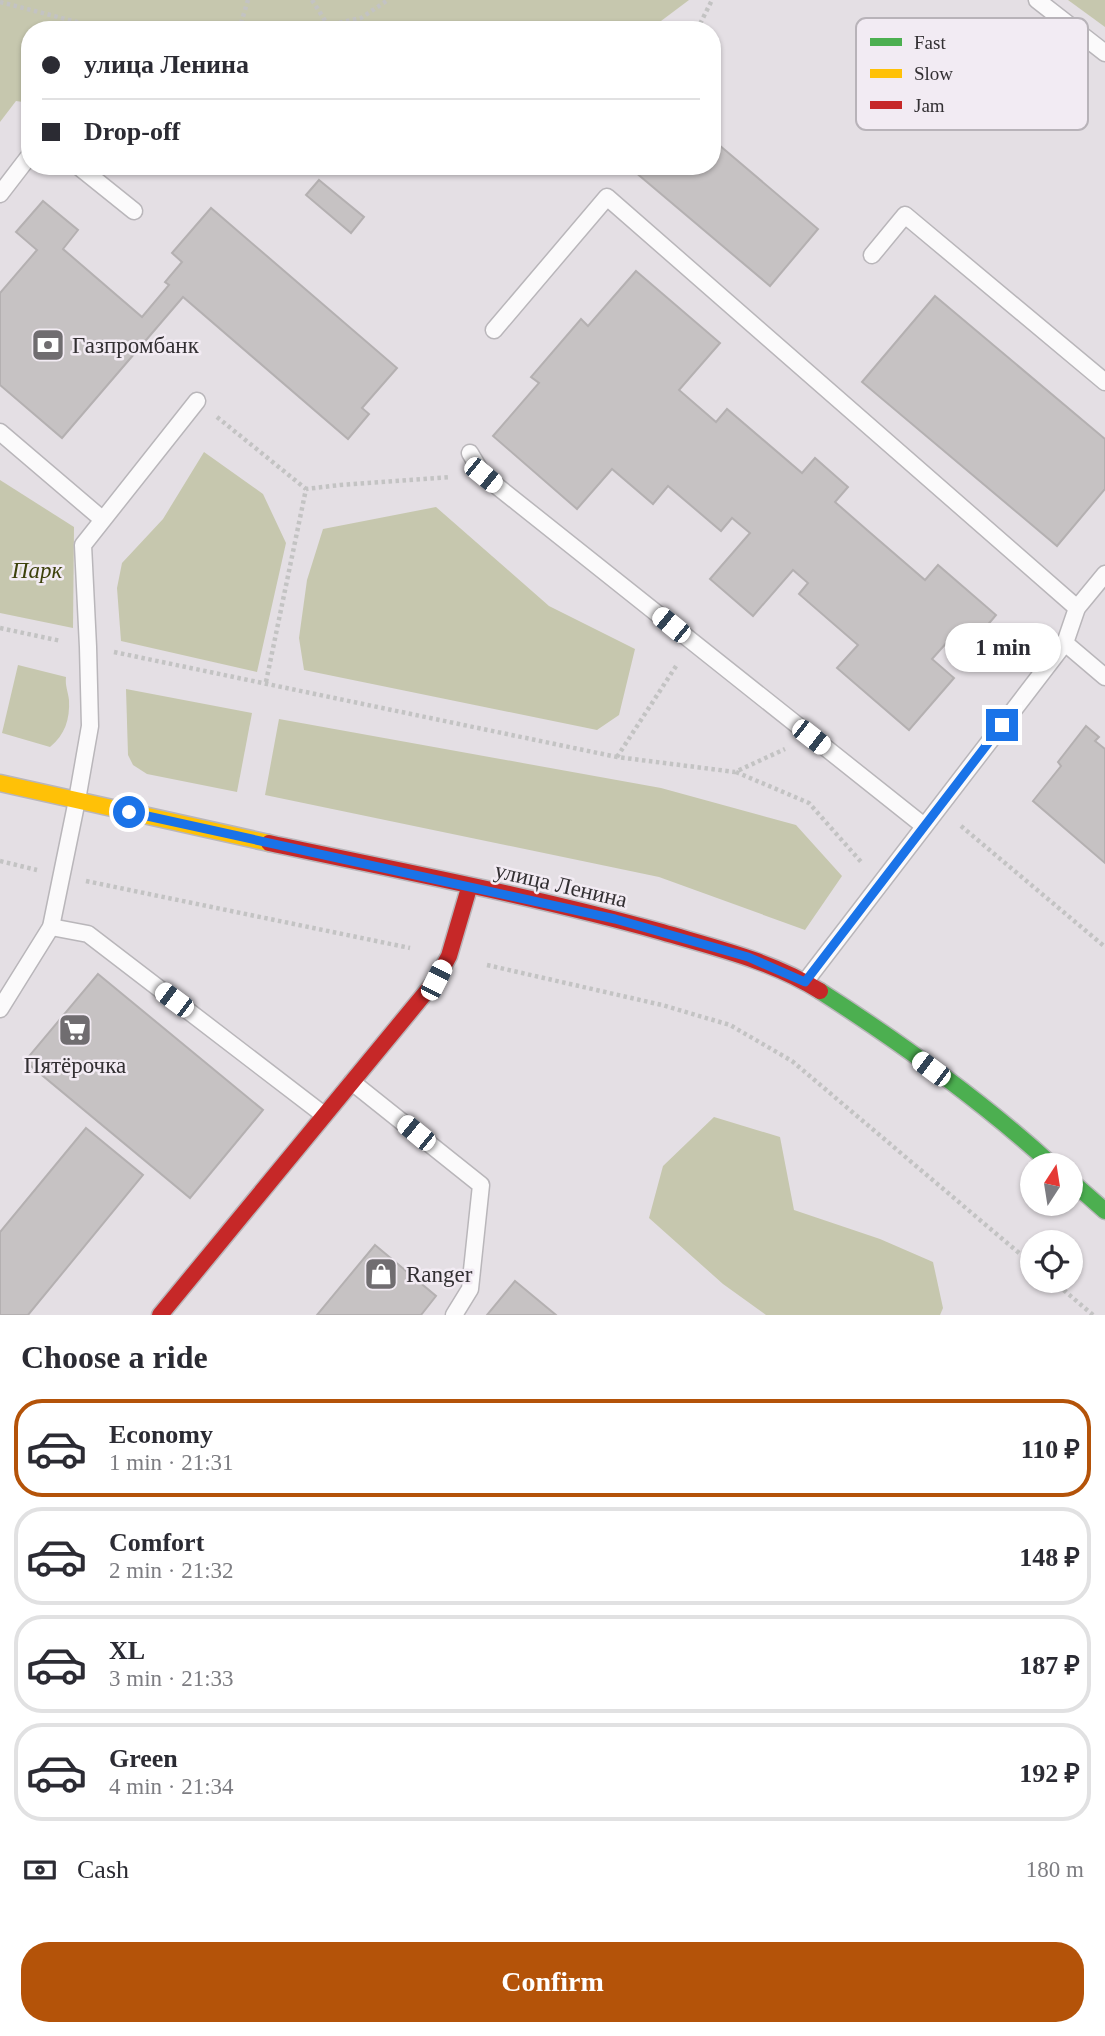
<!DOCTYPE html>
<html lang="en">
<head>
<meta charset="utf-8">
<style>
	body { margin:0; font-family:"Times New Roman",serif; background:#f2f2f3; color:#2b2b33; height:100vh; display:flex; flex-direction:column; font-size:26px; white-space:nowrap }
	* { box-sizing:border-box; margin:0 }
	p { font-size:23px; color:#7c7c81 }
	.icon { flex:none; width:38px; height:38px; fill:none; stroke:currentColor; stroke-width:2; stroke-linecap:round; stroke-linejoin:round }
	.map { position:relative; height:1315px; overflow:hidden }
	.panel { display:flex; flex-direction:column; background:#fff; flex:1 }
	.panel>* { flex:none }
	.hud { position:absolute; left:21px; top:21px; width:700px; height:154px; border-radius:28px; box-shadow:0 2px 5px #0004; display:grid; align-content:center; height:154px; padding:0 21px; background:#fff }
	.needle { width:46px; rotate:12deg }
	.fabs { position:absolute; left:1020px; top:1153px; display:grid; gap:14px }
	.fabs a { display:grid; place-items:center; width:63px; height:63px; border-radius:50%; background:#fff; box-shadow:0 2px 5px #0004; font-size:35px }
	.end { position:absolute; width:32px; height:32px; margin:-16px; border:9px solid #1a73e8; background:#fff; box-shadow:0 0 0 4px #fff }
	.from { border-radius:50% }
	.bubble { position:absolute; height:49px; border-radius:24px; background:#fff; box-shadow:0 2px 5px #0004; font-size:23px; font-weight:700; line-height:49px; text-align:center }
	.car { position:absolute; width:21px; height:42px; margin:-21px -10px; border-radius:9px; box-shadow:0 0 5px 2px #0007; background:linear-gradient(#fff 24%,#345 0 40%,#fff 0 76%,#345 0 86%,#fff 0) }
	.hud b { display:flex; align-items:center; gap:24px; height:66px; font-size:26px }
	.hud b+b { border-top:2px solid #e1e1e2 }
	.hud i { width:18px; height:18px; background:#2b2b33 }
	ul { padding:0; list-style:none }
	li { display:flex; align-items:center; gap:21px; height:98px; margin:0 14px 10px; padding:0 7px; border:4px solid #e1e1e2; border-radius:28px }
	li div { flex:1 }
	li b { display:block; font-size:26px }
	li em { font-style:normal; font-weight:700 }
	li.selected { border-color:#b45309 }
	li>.icon { width:63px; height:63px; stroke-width:1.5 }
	h2 { padding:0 21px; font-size:32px; line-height:84px }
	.pay { display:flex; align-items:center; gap:18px; height:77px; padding:0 21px; font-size:26px }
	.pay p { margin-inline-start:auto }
	.primary-button { display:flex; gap:14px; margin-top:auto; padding:14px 21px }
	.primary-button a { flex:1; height:80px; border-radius:28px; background:#b45309; color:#fff; font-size:28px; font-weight:700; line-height:80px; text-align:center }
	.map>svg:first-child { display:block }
</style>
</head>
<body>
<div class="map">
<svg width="1105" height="1315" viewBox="0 0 1105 1315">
	<rect width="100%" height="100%" fill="#e4dfe4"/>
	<g fill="#c6c7ae">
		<polygon points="0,0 689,0 649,30 30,30 30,103 16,101 0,122"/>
		<polygon points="1068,0 1105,0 1105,27"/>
		<polygon points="204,452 263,494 286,543 257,672 121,641 117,588 122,563 163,519"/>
		<polygon points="0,480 74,527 73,628 0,613"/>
		<polygon points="436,507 549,606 635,649 619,715 597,730 304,670 299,638 307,580 323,529"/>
		<path d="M18,665L66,677C65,686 68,691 69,700C70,719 65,735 50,747L2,733Z"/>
		<polygon points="126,689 252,713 237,792 147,774 133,765 128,755"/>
		<polygon points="279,719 661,788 796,825 842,876 805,930 659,877 265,795"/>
		<polygon points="714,1117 780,1137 794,1210 880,1239 933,1262 943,1308 940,1315 766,1315 723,1284 649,1218 663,1166"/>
	</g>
	<g fill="#c6c2c3" stroke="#b4b0b1" stroke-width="2">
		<polygon points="712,139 818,229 770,286 628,166 712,166"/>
		<polygon points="319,180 364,217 351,233 306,195"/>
		<polygon points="43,201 78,230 63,249 142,317 169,285 165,282 182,262 172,253 211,208 397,368 362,408 369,414 348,439 183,297 62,438 0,385 0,293 37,250 16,232"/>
		<polygon points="636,271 720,343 679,390 716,422 727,409 802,473 815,458 848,487 835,502 867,530 925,580 938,565 996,615 964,653 949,640 932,659 954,678 909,730 837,668 858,645 799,594 808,583 793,570 753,616 710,579 750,533 732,518 721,531 668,486 653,504 612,469 577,509 493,436 539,383 531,377 581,319 588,326"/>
		<polygon points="935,296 1105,439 1105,489 1057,546 862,382"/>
		<polygon points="1086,726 1099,737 1095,741 1105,749 1105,863 1033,801 1061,766 1058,762"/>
		<polygon points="98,974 263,1110 190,1198 25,1061"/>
		<polygon points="86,1128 143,1175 28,1315 0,1315 0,1232"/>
		<polygon points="375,1245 436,1296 421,1315 317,1315"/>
		<polygon points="515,1281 556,1315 487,1315"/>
	</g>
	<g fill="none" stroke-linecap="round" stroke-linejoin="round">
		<defs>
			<g id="lane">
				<polyline points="1037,0 1105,53"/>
				<polyline points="78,166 134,211"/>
				<polyline points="0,194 30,155"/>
				<polyline points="872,255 905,215 1105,382"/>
				<polyline points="494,330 607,197 1077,608"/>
				<polyline points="0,432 102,519"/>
				<polyline points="470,453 483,475 924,826"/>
				<polyline points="1065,643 1077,608 1105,574"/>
				<polyline points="51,927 88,934 324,1115"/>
				<polyline points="805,982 1065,643 1105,677"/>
				<polyline points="0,1009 51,927 77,800 90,726 88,647 83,545 197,401"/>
				<polyline points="352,1082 481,1185 470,1289 454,1315"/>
			</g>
			<g id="fast">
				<path d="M820,991C901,1043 982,1101 1053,1166"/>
				<polyline points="1071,1181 1105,1211"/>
			</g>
			<polyline id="slow" points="0,783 269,843"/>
			<g id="jam">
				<path d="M269,843C400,871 533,896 662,932C716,948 772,961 820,991"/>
				<polyline points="160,1315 436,980 449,956 469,888"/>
			</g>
		</defs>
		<use href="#lane" stroke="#b9b6ba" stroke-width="19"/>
		<use href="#fast" stroke="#b9b6ba" stroke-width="19"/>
		<use href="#slow" stroke="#b9b6ba" stroke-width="19"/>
		<use href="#jam" stroke="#b9b6ba" stroke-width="19"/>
		<g stroke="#c3c3c3" stroke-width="4.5" stroke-dasharray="3.5 3.5" stroke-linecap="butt">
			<polyline points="312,0 331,30"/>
			<polyline points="0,2 108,30"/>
			<polyline points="239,30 248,0"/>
			<polyline points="305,30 361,18 388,0"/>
			<polyline points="697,30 712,0"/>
			<polyline points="217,417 306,489"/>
			<polyline points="0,628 61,641"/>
			<polyline points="114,652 617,757 735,772 785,749"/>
			<polyline points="266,682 306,489 340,485 451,477"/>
			<polyline points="617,757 678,663"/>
			<polyline points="736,772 809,803 862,863"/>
			<polyline points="961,826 1105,947"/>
			<polyline points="0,861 37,870"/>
			<polyline points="86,881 410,948"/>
			<polyline points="487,965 662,1005 730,1025 792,1061 1032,1264"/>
			<polyline points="1053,1281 1093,1315"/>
		</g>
		<use href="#lane" stroke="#fbfafb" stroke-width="16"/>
		<use href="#fast" stroke="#4caf50" stroke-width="16"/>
		<use href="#slow" stroke="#ffc107" stroke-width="16"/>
		<use href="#jam" stroke="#c62828" stroke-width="16"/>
	</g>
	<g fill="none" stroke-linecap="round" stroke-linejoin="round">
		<polyline stroke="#1a73e8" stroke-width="9" points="129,812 615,919 748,957 805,982 1002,725"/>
	</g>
	<defs>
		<symbol id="bank-square" viewBox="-11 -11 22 22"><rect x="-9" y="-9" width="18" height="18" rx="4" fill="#706d70" stroke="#f2ebf3"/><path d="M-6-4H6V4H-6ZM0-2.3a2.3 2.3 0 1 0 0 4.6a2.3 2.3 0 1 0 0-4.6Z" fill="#fff"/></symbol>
		<symbol id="supermarket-square" viewBox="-11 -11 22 22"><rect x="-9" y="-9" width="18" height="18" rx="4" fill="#706d70" stroke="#f2ebf3"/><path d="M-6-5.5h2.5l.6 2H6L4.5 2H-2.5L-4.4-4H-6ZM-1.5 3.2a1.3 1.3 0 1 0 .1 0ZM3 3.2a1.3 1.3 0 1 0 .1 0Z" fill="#fff"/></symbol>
		<symbol id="shop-square" viewBox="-11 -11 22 22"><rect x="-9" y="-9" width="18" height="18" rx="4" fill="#706d70" stroke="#f2ebf3"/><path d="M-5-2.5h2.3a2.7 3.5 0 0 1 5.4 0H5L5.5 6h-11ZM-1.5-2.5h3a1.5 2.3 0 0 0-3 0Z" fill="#fff"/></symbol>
	</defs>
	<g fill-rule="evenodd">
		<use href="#bank-square" x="29" y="326" width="38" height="38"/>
		<use href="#supermarket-square" x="56" y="1011" width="38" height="38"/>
		<use href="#shop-square" x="362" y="1255" width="38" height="38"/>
	</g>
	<g text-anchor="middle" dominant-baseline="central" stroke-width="5" stroke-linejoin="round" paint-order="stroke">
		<g font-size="23" fill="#322f32" stroke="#f2ebf3" text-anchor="start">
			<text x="72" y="345">Газпромбанк</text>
			<text x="75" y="1065" text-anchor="middle">Пятёрочка</text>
			<text x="406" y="1274">Ranger</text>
		</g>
		<g font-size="23" font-style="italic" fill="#3d410c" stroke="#f2ebf3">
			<text x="37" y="570">Парк</text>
		</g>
		<g font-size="23" fill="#322f32" stroke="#f2ebf3">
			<text transform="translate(561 885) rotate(13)">улица Ленина</text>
		</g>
	</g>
	<rect x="856" y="18" width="232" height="112" rx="10" fill="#f2ebf3" stroke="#b8b3b9" stroke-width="2"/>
	<rect x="870" y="38" width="32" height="8" fill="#4caf50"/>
	<rect x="870" y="69" width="32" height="9" fill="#ffc107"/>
	<rect x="870" y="101" width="32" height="8" fill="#c62828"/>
	<g font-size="19" fill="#322f32">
		<text x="914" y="49">Fast</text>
		<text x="914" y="80">Slow</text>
		<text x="914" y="112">Jam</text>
	</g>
</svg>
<div class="fabs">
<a><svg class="needle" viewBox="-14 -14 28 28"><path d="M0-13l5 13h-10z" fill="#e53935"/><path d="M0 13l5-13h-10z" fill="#7c7c81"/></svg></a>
<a><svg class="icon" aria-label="locate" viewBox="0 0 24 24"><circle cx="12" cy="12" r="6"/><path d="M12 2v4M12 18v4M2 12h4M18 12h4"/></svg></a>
</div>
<i class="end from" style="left:129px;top:812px"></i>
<i class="end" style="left:1002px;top:725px"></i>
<div class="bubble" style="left:945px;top:623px;width:116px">1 min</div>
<i class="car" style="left:483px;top:475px;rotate:129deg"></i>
<i class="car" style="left:671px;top:625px;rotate:309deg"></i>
<i class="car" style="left:811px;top:737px;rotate:128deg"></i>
<i class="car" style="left:436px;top:980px;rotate:27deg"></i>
<i class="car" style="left:174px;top:1000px;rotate:307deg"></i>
<i class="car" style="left:931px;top:1069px;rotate:307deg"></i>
<i class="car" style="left:416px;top:1133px;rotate:309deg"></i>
<div class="hud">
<b><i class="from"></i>улица Ленина</b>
<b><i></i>Drop-off</b>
</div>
</div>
<section class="panel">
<h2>Choose a ride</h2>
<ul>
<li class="selected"><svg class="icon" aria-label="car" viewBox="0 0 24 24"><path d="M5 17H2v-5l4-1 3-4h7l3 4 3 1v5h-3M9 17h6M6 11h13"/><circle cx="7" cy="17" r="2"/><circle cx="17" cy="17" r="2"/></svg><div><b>Economy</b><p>1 min · 21:31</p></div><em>110 ₽</em></li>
<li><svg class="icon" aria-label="car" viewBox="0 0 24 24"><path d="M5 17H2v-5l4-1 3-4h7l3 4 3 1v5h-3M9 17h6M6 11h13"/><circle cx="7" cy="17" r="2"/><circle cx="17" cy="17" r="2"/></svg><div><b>Comfort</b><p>2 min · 21:32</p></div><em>148 ₽</em></li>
<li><svg class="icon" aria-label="car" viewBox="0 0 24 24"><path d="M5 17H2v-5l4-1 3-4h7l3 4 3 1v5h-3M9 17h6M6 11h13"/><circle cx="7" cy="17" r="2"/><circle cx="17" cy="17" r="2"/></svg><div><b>XL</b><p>3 min · 21:33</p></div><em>187 ₽</em></li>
<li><svg class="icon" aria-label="car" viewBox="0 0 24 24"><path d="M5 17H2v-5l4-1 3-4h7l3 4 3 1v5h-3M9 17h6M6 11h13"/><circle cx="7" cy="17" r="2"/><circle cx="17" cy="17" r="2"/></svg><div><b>Green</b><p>4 min · 21:34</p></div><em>192 ₽</em></li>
</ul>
<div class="pay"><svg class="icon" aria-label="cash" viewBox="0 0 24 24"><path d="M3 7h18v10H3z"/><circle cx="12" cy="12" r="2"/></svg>Cash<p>180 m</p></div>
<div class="primary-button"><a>Confirm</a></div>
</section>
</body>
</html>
